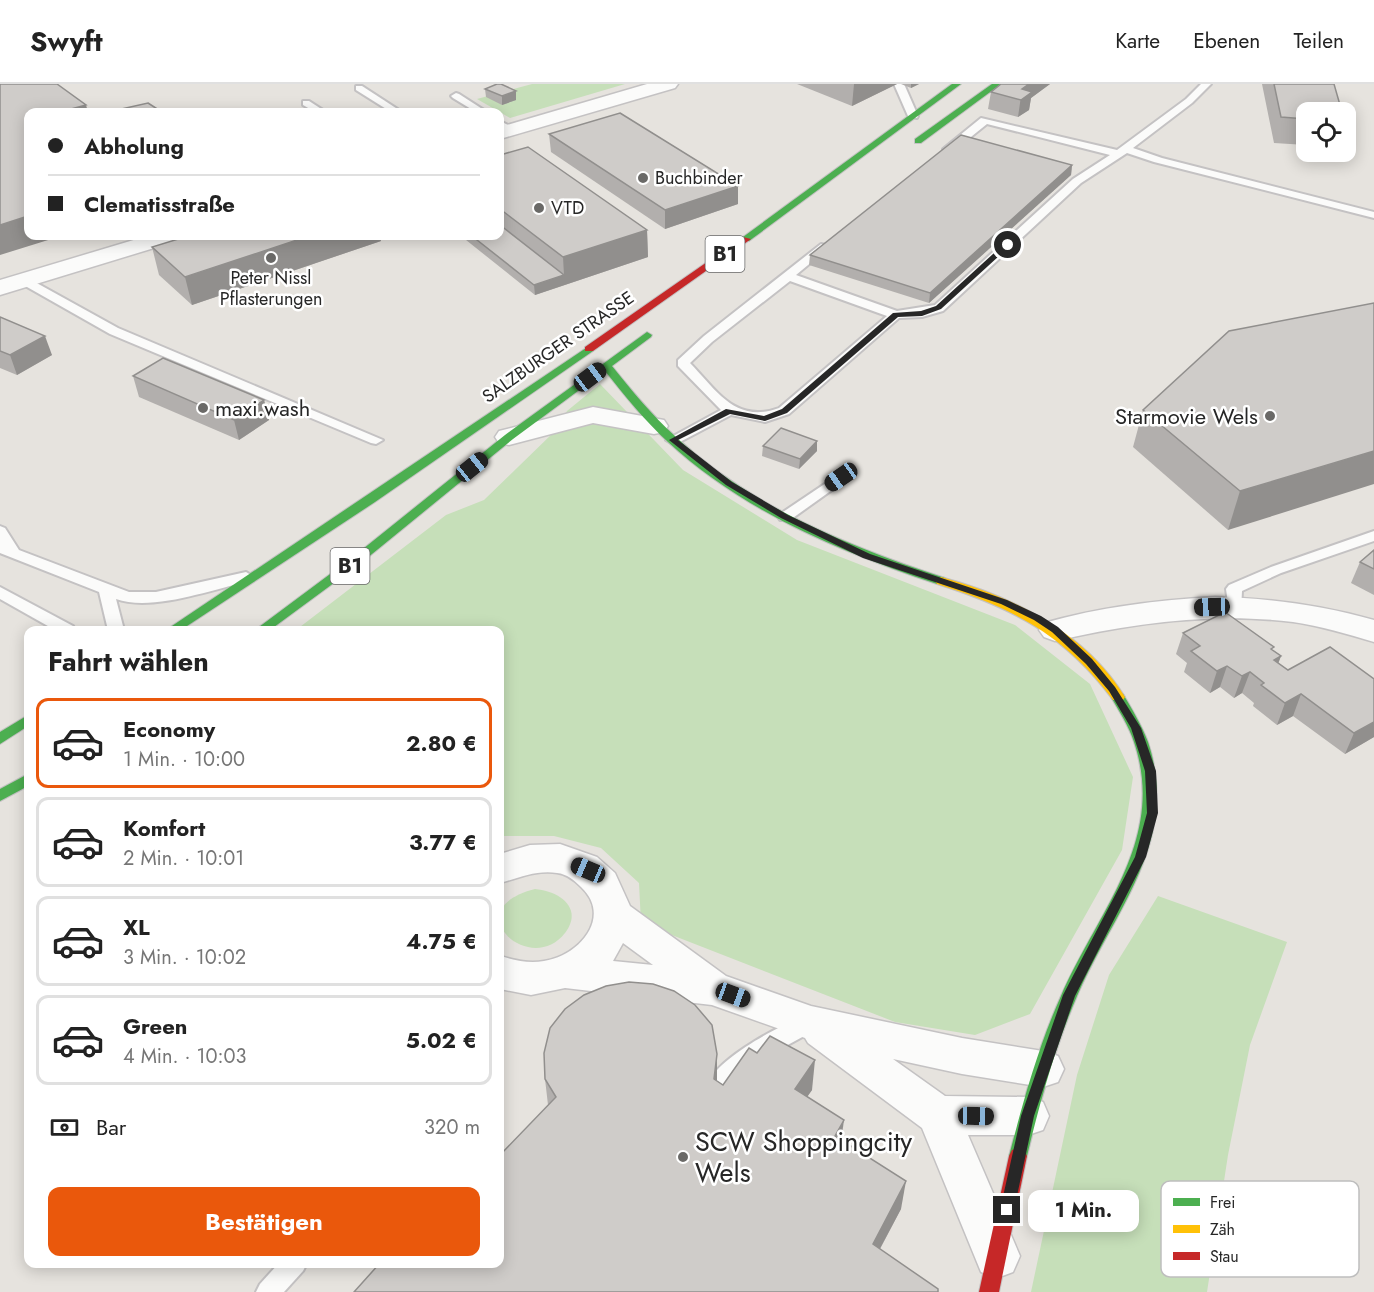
<!DOCTYPE html>
<html lang="de">
<head>
<meta charset="utf-8">
<style>
	body { margin:0; font-family:Jost,sans-serif; background:#f6f6f6; color:#222; height:100vh; display:flex; flex-direction:column; font-size:22px; white-space:nowrap }
	* { box-sizing:border-box; margin:0 }
	p { font-size:20px; color:#767676 }
	.icon { flex:none; width:33px; height:33px; fill:none; stroke:currentColor; stroke-width:2; stroke-linecap:round; stroke-linejoin:round }
	.map { position:relative; flex:1; overflow:hidden }
	.side { position:absolute; left:24px; top:542px; width:480px; height:642px; display:flex; flex-direction:column; background:#fff; border-radius:12px; box-shadow:0 3px 15px #0003 }
	.side>* { flex:none }
	.guide { position:absolute; left:24px; top:24px; width:480px; height:132px; border-radius:12px; box-shadow:0 3px 15px #0003; display:grid; align-content:center; height:132px; padding:0 24px; background:#fff }
	.buttons { position:absolute; left:1296px; top:18px; display:grid; gap:12px }
	.buttons a { display:grid; place-items:center; width:60px; height:60px; border-radius:12px; background:#fff; box-shadow:0 3px 15px #0003; font-size:30px }
	.end { position:absolute; width:27px; height:27px; margin:-14px; border:8px solid #272727; background:#fff; box-shadow:0 0 0 3px #fff }
	.from { border-radius:50% }
	.bubble { position:absolute; height:42px; border-radius:12px; background:#fff; box-shadow:0 3px 15px #0003; font-size:20px; font-weight:700; line-height:42px; text-align:center }
	.car { position:absolute; width:18px; height:36px; margin:-18px -9px; border-radius:8px; box-shadow:0 0 4px 2px #0007; background:linear-gradient(#222 24%,#8ab4d8 0 40%,#222 0 76%,#8ab4d8 0 86%,#222 0) }
	.guide b { display:flex; align-items:center; gap:21px; height:57px; font-size:22px }
	.guide b+b { border-top:2px solid #e0e0e0 }
	.guide i { width:15px; height:15px; background:#222 }
	ul { padding:0; list-style:none }
	li { display:flex; align-items:center; gap:18px; height:90px; margin:0 12px 9px; padding:0 12px; border:3px solid #e0e0e0; border-radius:12px }
	li div { flex:1 }
	li b { display:block; font-size:22px }
	li em { font-style:normal; font-weight:700 }
	li.selected { border-color:#ea580c }
	li>.icon { width:54px; height:54px; stroke-width:1.5 }
	h2 { padding:0 24px; font-size:27px; line-height:72px }
	.pay { display:flex; align-items:center; gap:15px; height:66px; padding:0 24px; font-size:22px }
	.pay p { margin-inline-start:auto }
	.action { display:flex; gap:12px; margin-top:auto; padding:12px 24px }
	.action a { flex:1; height:69px; border-radius:12px; background:#ea580c; color:#fff; font-size:24px; font-weight:700; line-height:69px; text-align:center }
	header { display:flex; align-items:center; gap:36px; box-sizing:border-box; height:84px; padding:0 30px; background:#fff; border-bottom:2px solid #e0e0e0 }
	header strong { font-size:28px }
	nav { display:flex; gap:33px; margin-inline-start:auto; font-size:21px }
	.map>svg:first-child { display:block }
</style>
</head>
<body>
<header>
<strong>Swyft</strong>
<nav><a>Karte</a><a>Ebenen</a><a>Teilen</a></nav>
</header>
<div class="map">
<svg width="1374" height="1208" viewBox="0 0 1374 1208">
	<rect width="100%" height="100%" fill="#e6e3de"/>
	<g fill="#c6dfb9">
		<polygon points="532,0 625,0 510,34 477,15"/>
		<polygon points="600,300 683,386 797,456 1015,541 1090,600 1133,693 1122,766 1030,930 975,951 895,938 641,839 639,799 601,764 554,752 500,752 500,546 296,546 446,431 484,416 555,347 567,327"/>
		<path d="M535,805C559,807 584,824 565,849C530,894 455,825 535,805Z"/>
		<polygon points="1158,812 1287,858 1250,961 1228,1071 1207,1208 1031,1208 1077,991 1109,891"/>
	</g>
	<g fill="none" stroke-linecap="round" stroke-linejoin="round">
		<defs>
			<g id="lane">
				<polygon points="894,0 904,0 918,32 917,34 908,32"/>
				<path d="M1201,0H1211L1192,19L1133,64L1162,74L1374,128V134L1154,78L1127,69L1081,99L943,227L922,233L899,234L789,330L765,338L731,331L678,359L673,360L666,356L721,326L678,282V276L704,252L821,160L831,162L796,191L897,227L935,221L1073,95L1110,71L987,40L951,69H943V65L981,34L1117,66L1186,15ZM790,197L887,232L779,324C736,340 717,307 690,279L712,258Z"/>
				<polygon points="356,2 362,2 402,28 391,28 356,6"/>
				<polygon points="456,9 459,10 487,28 476,28 453,14 451,12"/>
				<polygon points="303,17 309,17 326,28 315,28 303,21"/>
				<polygon points="500,37 514,44 514,48 500,44"/>
				<polygon points="24,192 118,244 383,356 376,360 371,359 110,250 20,199 20,193"/>
				<polygon points="841,389 848,393 846,396 790,436 780,436 778,433 780,430"/>
				<path d="M0,442L5,444L19,466L129,508H156L246,488L254,493L246,498C210,506 151,528 116,515L124,546H108L99,508L0,469Z"/>
				<polygon points="1374,447 1374,457 1281,489 1242,507 1241,526 1229,526 1226,505 1229,501 1271,483"/>
				<polygon points="0,503 73,542 75,546 55,546 0,515"/>
				<path d="M810,930L817,933L820,939L817,945L751,981L725,1006L718,1008L711,1006L708,999C720,972 782,940 810,930Z"/>
				<polygon points="279,1179 307,1179 303,1187 284,1208 256,1208 260,1200"/>
			</g>
			<g id="street">
				<polygon points="647,0 678,0 675,4 500,55 500,43"/>
				<polygon points="147,152 180,152 177,157 0,211 0,196"/>
				<polygon points="593,323 664,336 668,342 664,348 654,350 593,339 509,361 499,359 495,353 499,347"/>
				<path d="M1215,513C1270,514 1321,521 1374,536V558C1347,550 1321,542 1293,538C1212,528 1134,539 1055,557L1044,553L1039,546L1044,539C1100,523 1157,516 1215,513Z"/>
				<path d="M560,760L597,773L615,789L630,822L726,892L811,922L962,954L1043,967L1058,972L1064,985L1058,998L1043,1003L962,990L893,975L945,1012L1028,1013L1043,1018L1049,1032L1043,1046L1028,1051H968L1020,1172L1013,1188L997,1194L981,1188L922,1044L808,959L805,954L712,921L565,904L531,911L500,905V872C515,876 528,880 544,877C579,872 613,833 581,803C574,796 567,790 557,789C536,786 519,794 500,799V770L530,761ZM623,859L653,881L613,877Z"/>
			</g>
			<g id="fast">
				<polygon points="952,0 961,0 749,157 743,157 743,153"/>
				<polygon points="992,0 1001,0 921,59 915,59 915,55"/>
				<path d="M647,248L652,251L651,253L612,282C632,307 652,331 676,353C751,423 850,463 945,494L947,497L945,500H937C841,468 744,428 668,358C645,337 625,312 605,287L513,355L361,479L270,546H255L353,473L505,351Z"/>
				<polygon points="589,262 593,263 593,267 375,418 181,546 166,546"/>
				<path d="M1118,608L1123,610C1132,625 1142,642 1148,658C1181,757 1114,826 1077,912C1055,963 1040,1018 1027,1072L1024,1078L1018,1080L1012,1078L1009,1072C1023,1018 1038,963 1061,912C1098,827 1167,756 1134,658C1129,642 1119,627 1111,613Z"/>
				<polygon points="28,631 28,642 0,660 0,648"/>
				<polygon points="28,690 28,702 0,717 0,705"/>
			</g>
			<path id="slow" d="M941,493C1012,512 1085,548 1125,613L1123,616H1113C1065,551 1013,524 937,500L935,497Z"/>
			<g id="jam">
				<polygon points="743,153 751,155 593,267 585,267 585,263"/>
				<polygon points="1018,1064 1024,1066 1027,1072 999,1208 979,1208 1009,1072 1012,1066"/>
			</g>
		</defs>
		<use href="#lane" stroke="#c4c2c3" stroke-width="4"/>
		<use href="#street" stroke="#c4c2c3" stroke-width="3"/>
		<use href="#fast" stroke="#c4c2c3" stroke-width="2"/>
		<use href="#slow" stroke="#c4c2c3" stroke-width="2"/>
		<use href="#jam" stroke="#c4c2c3" stroke-width="2"/>
		<use href="#lane" fill="#fbfbfa" fill-rule="evenodd"/>
		<use href="#street" fill="#fbfbfa" fill-rule="evenodd"/>
		<use href="#fast" fill="#4caf50" fill-rule="evenodd"/>
		<use href="#slow" fill="#ffc107" fill-rule="evenodd"/>
		<use href="#jam" fill="#c62828" fill-rule="evenodd"/>
	</g>
	<g fill="#b2afad">
		<polygon points="797,0 897,0 852,22"/>
		<polygon points="901,0 919,0 911,4"/>
		<polygon points="1001,0 1050,0 1031,14 1029,26 1018,33 988,25 991,8"/>
		<polygon points="1262,0 1334,0 1306,28 1306,61 1274,59"/>
		<polygon points="485,5 516,16 502,21 486,13"/>
		<polygon points="549,50 738,102 738,120 665,145 551,68"/>
		<polygon points="500,71 647,146 648,173 535,211 461,152 500,152"/>
		<polygon points="1072,81 1071,91 929,219 809,181 810,171"/>
		<polygon points="381,157 192,221 159,191 152,163"/>
		<polygon points="1374,219 1228,446 1133,363 1143,326"/>
		<polygon points="0,233 52,271 17,291 0,284"/>
		<polygon points="133,292 264,316 269,336 239,356 139,313"/>
		<polygon points="763,362 817,367 799,385 762,372"/>
		<polygon points="1374,466 1374,511 1351,499 1360,478"/>
		<polygon points="1183,549 1273,566 1281,572 1278,579 1374,653 1345,670 1293,632 1277,641 1253,622 1254,619 1242,609 1234,614 1220,603 1210,609 1184,588 1187,579 1176,570"/>
		<polygon points="545,995 717,997 723,1001 812,1006 807,1013 841,1055 901,1125 880,1165 500,1179 548,1021"/>
	</g>
	<g fill="#918f8d">
		<polygon points="854,0 897,0 852,22"/>
		<polygon points="911,0 919,0 911,4"/>
		<polygon points="1029,0 1050,0 1031,14 1029,26 1018,33 1022,5"/>
		<polygon points="516,7 516,16 502,21 502,12"/>
		<polygon points="86,21 88,28 60,28"/>
		<polygon points="1072,81 1071,91 929,219 930,209"/>
		<polygon points="738,102 738,120 665,145 665,126"/>
		<polygon points="28,132 28,152 61,152 0,171 0,141"/>
		<polygon points="647,146 648,173 535,211 534,201 564,191 563,173"/>
		<polygon points="309,152 380,152 381,157 192,221 185,193"/>
		<polygon points="45,252 52,271 17,291 10,271"/>
		<polygon points="264,316 269,336 239,356 234,336"/>
		<polygon points="817,357 817,367 799,385 800,375"/>
		<polygon points="1374,367 1374,400 1228,446 1240,407"/>
		<polygon points="1281,572 1273,593 1274,576"/>
		<polygon points="1227,582 1220,603 1210,609 1217,587"/>
		<polygon points="1250,588 1242,609 1234,614 1242,592"/>
		<polygon points="1301,610 1293,632 1277,641 1285,619"/>
		<polygon points="1374,638 1374,653 1345,670 1354,649"/>
		<polygon points="717,970 717,999 714,995"/>
		<polygon points="815,976 812,1006 792,1034 795,1005"/>
		<polygon points="844,1036 840,1065 835,1052"/>
		<polygon points="906,1097 901,1125 868,1187 873,1160"/>
	</g>
	<g fill="#cfccc9" stroke="#918f8d" stroke-width="1.5">
		<polygon points="0,0 57,0 86,21 60,28 28,28 28,132 0,141"/>
		<polygon points="497,0 501,0 516,7 502,12 485,5"/>
		<polygon points="1001,0 1029,0 1022,5 1032,8 1021,16 991,8"/>
		<polygon points="1274,0 1334,0 1342,28 1306,28 1306,35 1281,33"/>
		<polygon points="148,19 162,28 108,28"/>
		<polygon points="620,29 738,102 665,126 549,50"/>
		<polygon points="961,51 1072,81 930,209 810,171"/>
		<polygon points="528,63 647,146 563,173 500,125 500,71"/>
		<polygon points="500,141 564,191 534,201 472,152 500,152"/>
		<polygon points="188,152 309,152 185,193 152,163"/>
		<polygon points="1374,219 1374,367 1240,407 1143,326 1229,247"/>
		<polygon points="0,233 45,252 10,271 0,267"/>
		<polygon points="163,274 264,316 234,336 133,292"/>
		<polygon points="781,344 817,357 800,375 763,362"/>
		<polygon points="1374,466 1374,485 1360,478"/>
		<polygon points="1225,528 1274,563 1271,565 1281,572 1274,576 1288,586 1330,563 1374,595 1374,638 1354,649 1301,610 1285,619 1261,601 1264,599 1250,588 1242,592 1227,582 1217,587 1191,567 1200,562 1183,549"/>
		<polygon points="629,898 653,900 674,907 695,921 712,941 717,970 714,995 723,1001 749,964 757,969 770,952 815,976 795,1005 844,1036 835,1052 906,1097 873,1160 938,1205 938,1208 354,1208 380,1179 500,1179 500,1071 556,1013 545,995 544,969 550,944 565,925 584,911 606,902"/>
	</g>
	<polygon fill="#272727" points="1005,159 1011,161 941,225 922,232 898,233 787,329 765,337 730,330 678,356 732,398 788,431 870,470 1007,516 1041,532 1058,543 1092,575 1115,603 1141,644 1156,687 1158,729 1146,773 1075,912 1034,1032 1014,1126 1007,1132 1000,1126 1021,1032 1063,911 1135,773 1147,729 1145,687 1131,644 1109,607 1086,580 1052,548 1034,536 1001,520 863,474 781,434 726,401 669,356 726,325 764,332 782,325 893,229 921,227 936,222"/>
	<g fill="#6a6967" stroke="#fff" stroke-width="2">
		<circle cx="643" cy="94" r="6"/>
		<circle cx="539" cy="124" r="6"/>
		<circle cx="271" cy="174" r="6"/>
		<circle cx="203" cy="324" r="6"/>
		<circle cx="1270" cy="332" r="6"/>
		<circle cx="683" cy="1073" r="6"/>
	</g>
	<g text-anchor="middle" dominant-baseline="central" stroke-width="5" stroke-linejoin="round" paint-order="stroke">
		<g font-size="18" fill="#272727" stroke="#fff" text-anchor="start">
			<text x="655" y="94">Buchbinder</text>
			<text x="551" y="124">VTD</text>
			<text x="271" y="194" text-anchor="middle">Peter Nissl<tspan x="271" dy="21">Pflasterungen</tspan></text>
		</g>
		<g font-size="18" fill="#272727" stroke="#fff">
			<text transform="translate(558 263) rotate(-35)">SALZBURGER STRASSE</text>
		</g>
		<g fill="#fff" stroke="#686868" stroke-width="1.5">
			<rect x="705.5" y="152" width="39" height="36" rx="4.5"/>
			<rect x="330.5" y="464" width="39" height="36" rx="4.5"/>
		</g>
		<g font-size="21" font-weight="bold" fill="#272727">
			<text x="725" y="170">B1</text>
			<text x="350" y="482">B1</text>
		</g>
		<g font-size="22" fill="#272727" stroke="#fff" text-anchor="start">
			<text x="215" y="324">maxi.wash</text>
			<text x="1258" y="332" text-anchor="end">Starmovie Wels</text>
		</g>
		<g font-size="27" fill="#272727" stroke="#fff" text-anchor="start">
			<text x="695" y="1057">SCW Shoppingcity<tspan x="695" dy="31">Wels</tspan></text>
		</g>
	</g>
	<rect x="1161" y="1097" width="198" height="96" rx="9" fill="#fff" stroke="#bebebe" stroke-width="1.5"/>
	<rect x="1173" y="1114" width="27" height="8" fill="#4caf50"/>
	<rect x="1173" y="1141" width="27" height="8" fill="#ffc107"/>
	<rect x="1173" y="1168" width="27" height="8" fill="#c62828"/>
	<g font-size="16" fill="#272727">
		<text x="1210" y="1124">Frei</text>
		<text x="1210" y="1151">Zäh</text>
		<text x="1210" y="1178">Stau</text>
	</g>
</svg>
<div class="buttons">
<a><svg class="icon" aria-label="locate" viewBox="0 0 24 24"><circle cx="12" cy="12" r="6"/><path d="M12 2v4M12 18v4M2 12h4M18 12h4"/></svg></a>
</div>
<i class="end from" style="left:1008px;top:161px"></i>
<i class="end" style="left:1007px;top:1126px"></i>
<div class="bubble" style="left:1028px;top:1106px;width:111px">1 Min.</div>
<i class="car" style="left:590px;top:293px;rotate:53deg"></i>
<i class="car" style="left:472px;top:383px;rotate:51deg"></i>
<i class="car" style="left:841px;top:393px;rotate:235deg"></i>
<i class="car" style="left:1212px;top:523px;rotate:268deg"></i>
<i class="car" style="left:588px;top:786px;rotate:293deg"></i>
<i class="car" style="left:733px;top:911px;rotate:110deg"></i>
<i class="car" style="left:976px;top:1032px;rotate:91deg"></i>
<div class="guide">
<b><i class="from"></i>Abholung</b>
<b><i></i>Clematisstraße</b>
</div>
<section class="side">
<h2>Fahrt wählen</h2>
<ul>
<li class="selected"><svg class="icon" aria-label="car" viewBox="0 0 24 24"><path d="M5 17H2v-5l4-1 3-4h7l3 4 3 1v5h-3M9 17h6M6 11h13"/><circle cx="7" cy="17" r="2"/><circle cx="17" cy="17" r="2"/></svg><div><b>Economy</b><p>1 Min. · 10:00</p></div><em>2.80 €</em></li>
<li><svg class="icon" aria-label="car" viewBox="0 0 24 24"><path d="M5 17H2v-5l4-1 3-4h7l3 4 3 1v5h-3M9 17h6M6 11h13"/><circle cx="7" cy="17" r="2"/><circle cx="17" cy="17" r="2"/></svg><div><b>Komfort</b><p>2 Min. · 10:01</p></div><em>3.77 €</em></li>
<li><svg class="icon" aria-label="car" viewBox="0 0 24 24"><path d="M5 17H2v-5l4-1 3-4h7l3 4 3 1v5h-3M9 17h6M6 11h13"/><circle cx="7" cy="17" r="2"/><circle cx="17" cy="17" r="2"/></svg><div><b>XL</b><p>3 Min. · 10:02</p></div><em>4.75 €</em></li>
<li><svg class="icon" aria-label="car" viewBox="0 0 24 24"><path d="M5 17H2v-5l4-1 3-4h7l3 4 3 1v5h-3M9 17h6M6 11h13"/><circle cx="7" cy="17" r="2"/><circle cx="17" cy="17" r="2"/></svg><div><b>Green</b><p>4 Min. · 10:03</p></div><em>5.02 €</em></li>
</ul>
<div class="pay"><svg class="icon" aria-label="cash" viewBox="0 0 24 24"><path d="M3 7h18v10H3z"/><circle cx="12" cy="12" r="2"/></svg>Bar<p>320 m</p></div>
<div class="action"><a>Bestätigen</a></div>
</section>
</div>
</body>
</html>
